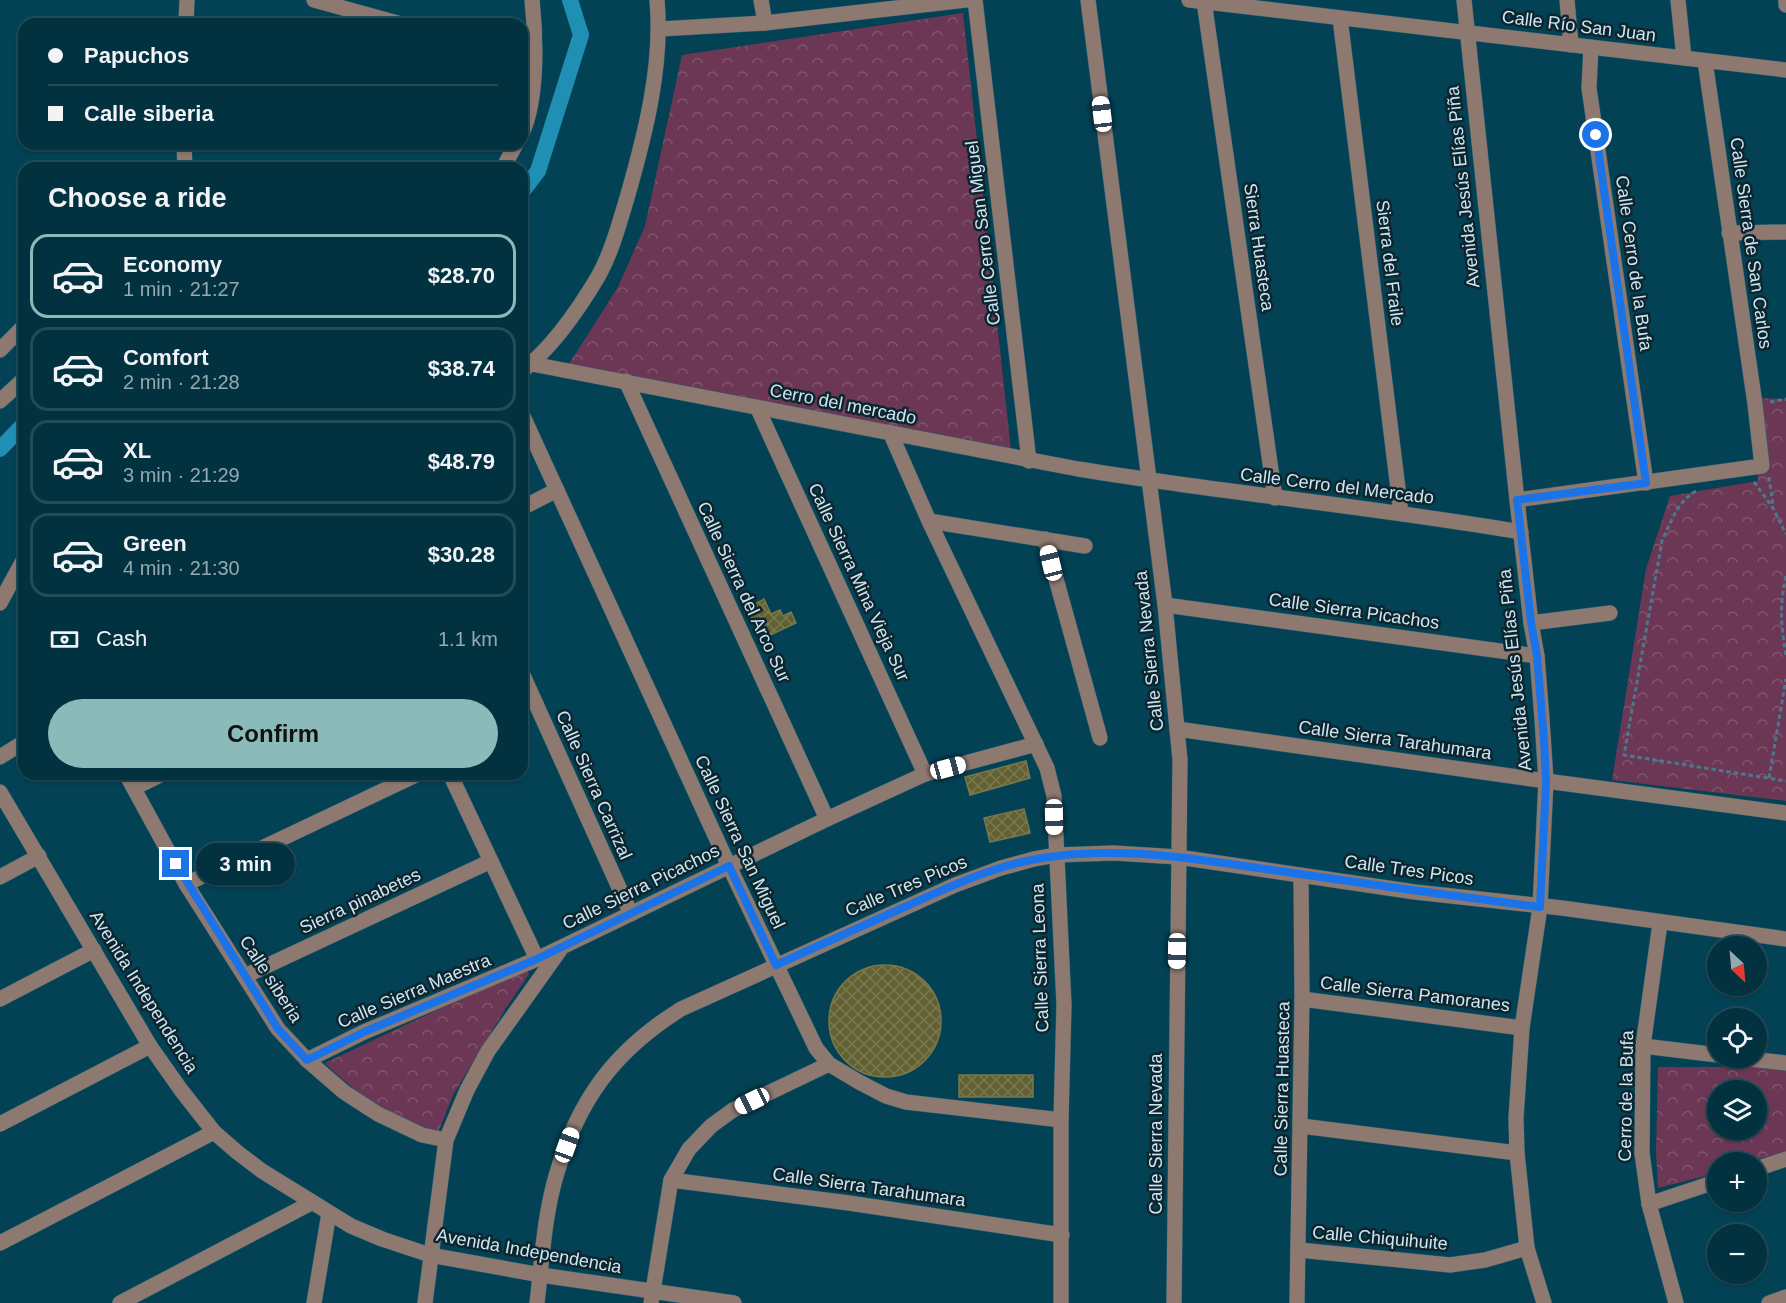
<!DOCTYPE html>
<html lang="en">
<head>
<meta charset="utf-8">
<style>
	body { margin:0; font-family:Arial,sans-serif; background:#103d4b; color:#f1f3f6; height:100vh; display:flex; flex-direction:column; font-size:22px; white-space:nowrap }
	* { box-sizing:border-box; margin:0 }
	p { font-size:20px; color:#96a9b1 }
	.icon { flex:none; width:33px; height:33px; fill:none; stroke:currentColor; stroke-width:2; stroke-linecap:round; stroke-linejoin:round }
	.map { position:relative; flex:1; overflow:hidden }
	.drawer { position:absolute; left:18px; top:162px; width:510px; height:618px; display:flex; flex-direction:column; background:#023140; border-radius:18px; box-shadow:0 2px 4px #0004,0 0 0 2px #234c59 }
	.drawer>* { flex:none }
	.hud { position:absolute; left:18px; top:18px; width:510px; height:132px; border-radius:18px; box-shadow:0 2px 4px #0004,0 0 0 2px #234c59; display:grid; align-content:center; height:132px; padding:0 30px; background:#023140 }
	.needle { width:39px; rotate:154deg }
	.buttons { position:absolute; left:1707px; top:936px; display:grid; gap:12px }
	.buttons a { display:grid; place-items:center; width:60px; height:60px; border-radius:50%; background:#023140; box-shadow:0 2px 4px #0004,0 0 0 2px #234c59; font-size:30px }
	.end { position:absolute; width:27px; height:27px; margin:-14px; border:8px solid #1a73e8; background:#fff; box-shadow:0 0 0 3px #fff }
	.from { border-radius:50% }
	.bubble { position:absolute; height:42px; border-radius:21px; background:#023140; box-shadow:0 2px 4px #0004,0 0 0 2px #234c59; font-size:20px; font-weight:600; line-height:42px; text-align:center }
	.car { position:absolute; width:18px; height:36px; margin:-18px -9px; border-radius:8px; box-shadow:0 0 4px 2px #0007; background:linear-gradient(#fff 24%,#345 0 40%,#fff 0 76%,#345 0 86%,#fff 0) }
	.hud b { display:flex; align-items:center; gap:21px; height:57px; font-size:22px }
	.hud b+b { border-top:2px solid #234c59 }
	.hud i { width:15px; height:15px; background:#f1f3f6 }
	ul { padding:0; list-style:none }
	li { display:flex; align-items:center; gap:18px; height:84px; margin:0 12px 9px; padding:0 18px; border:3px solid #234c59; border-radius:18px }
	li div { flex:1 }
	li b { display:block; font-size:22px }
	li em { font-style:normal; font-weight:600 }
	li.active { border-color:#8bbbb9 }
	li>.icon { width:54px; height:54px; stroke-width:1.5 }
	h2 { padding:0 30px; font-size:27px; line-height:72px }
	.pay { display:flex; align-items:center; gap:15px; height:66px; padding:0 30px; font-size:22px }
	.pay p { margin-inline-start:auto }
	.cta { display:flex; gap:12px; margin-top:auto; padding:12px 30px }
	.cta a { flex:1; height:69px; border-radius:36px; background:#8bbbb9; color:#111; font-size:24px; font-weight:600; line-height:69px; text-align:center }
	.map>svg:first-child { display:block }
</style>
</head>
<body>
<div class="map">
<svg width="1786" height="1303" viewBox="0 0 1786 1303">
	<defs>
		<pattern id="park-crowns" width="20" height="18" patternUnits="userSpaceOnUse" patternTransform="scale(1.5)"><rect width="20" height="18" fill="#6c3755"/><path d="M2 6a3 3 0 1 1 6 0M12 15a3 3 0 1 1 6 0" fill="none" stroke="#80546e"/></pattern>
		<pattern id="building-cross-hatch" width="8" height="8" patternUnits="userSpaceOnUse" patternTransform="scale(1.5)"><rect width="8" height="8" fill="#636133"/><path d="M0 0l8 8M0 8l8-8" fill="none" stroke="#787851"/></pattern>
	</defs>
	<rect width="100%" height="100%" fill="#034155"/>
	<g fill="url(#park-crowns)" fill-rule="evenodd">
		<polygon points="963,13 1011,450 569,364 618,287 645,226 682,55"/>
		<polygon points="1758,398 1786,399 1786,801 1612,780 1646,569 1670,496 1758,481"/>
		<path d="M526,968L529,974L506,1008L453,1095L438,1133C397,1118 356,1095 325,1063Z"/>
		<path d="M1658,1067H1786V1151L1750,1162H1718L1717,1173L1658,1188L1656,1152ZM1718,1090H1756V1130H1718Z"/>
	</g>
	<g fill="none" stroke-linecap="round" stroke-linejoin="round">
		<g stroke="#208fb4" stroke-width="16">
			<polyline points="522,192 538,171 581,35 570,0"/>
			<polyline points="0,449 24,424"/>
		</g>
	</g>
	<g fill="url(#building-cross-hatch)" stroke="#7a784a" stroke-width="1.5">
		<polygon points="764,599 771,614 780,610 783,616 791,612 796,623 762,639 747,608"/>
		<polygon points="1026,761 1030,778 970,795 965,777"/>
		<polygon points="1024,809 1030,833 990,842 984,818"/>
		<circle cx="885" cy="1021" r="56"/>
		<rect x="959" y="1075" width="74" height="22"/>
	</g>
	<g fill="none" stroke-linecap="round" stroke-linejoin="round">
		<defs>
			<g id="minor">
				<polyline points="314,0 401,24"/>
				<polyline points="761,0 765,23"/>
				<polyline points="975,0 1029,461"/>
				<polyline points="1088,0 1165,605 1180,760 1174,1303"/>
				<polyline points="1189,0 1786,70"/>
				<polyline points="1464,0 1517,500 1531,623 1537,656 1542,719 1546,781 1540,907 1522,1028 1516,1118 1517,1153 1527,1248 1544,1303"/>
				<polyline points="1567,0 1571,45"/>
				<polyline points="1678,0 1684,58"/>
				<polyline points="1786,0 1786,5"/>
				<polyline points="1204,1 1275,498"/>
				<polyline points="1340,18 1401,513"/>
				<polyline points="186,24 187,0"/>
				<polyline points="660,29 765,23 966,0"/>
				<polyline points="1591,47 1589,88 1646,483"/>
				<path d="M522,133C538,99 536,37 532,0"/>
				<polyline points="184,144 185,168"/>
				<polyline points="503,168 516,144"/>
				<polyline points="1729,233 1786,232"/>
				<polyline points="0,350 24,326"/>
				<path d="M532,364L1078,469C1225,493 1374,507 1521,532"/>
				<path d="M522,371C553,347 579,309 599,275C612,251 619,224 627,198C645,135 663,66 657,0"/>
				<polyline points="626,381 827,819"/>
				<polyline points="0,401 24,379"/>
				<polyline points="757,407 925,774"/>
				<polyline points="522,414 729,866 816,1048 829,1064 859,1082 886,1096 906,1102 1061,1120"/>
				<polyline points="890,432 929,521 1047,768 1054,796 1064,1005 1061,1120 1061,1303"/>
				<polyline points="1517,500 1762,466 1755,404 1705,61"/>
				<polyline points="522,508 557,490"/>
				<polyline points="929,521 1085,546"/>
				<polyline points="1045,539 1100,738"/>
				<polyline points="0,603 24,559"/>
				<polyline points="1165,605 1537,656"/>
				<polyline points="1531,623 1610,613"/>
				<polyline points="522,673 631,914"/>
				<polyline points="1177,729 1546,781 1786,813"/>
				<polyline points="0,757 24,742"/>
				<polyline points="126,774 186,884 278,1029 307,1060 344,1092 378,1114 422,1135 446,1140"/>
				<polyline points="450,774 537,959"/>
				<polyline points="134,788 162,774"/>
				<polyline points="0,792 150,1046 181,1090 214,1132 237,1152 262,1171 351,1226 382,1239 430,1255 541,1275 734,1303"/>
				<polyline points="0,877 39,856"/>
				<polyline points="186,884 418,774"/>
				<polyline points="1660,923 1643,1046 1642,1153 1649,1204 1676,1303"/>
				<polyline points="245,976 491,861"/>
				<polyline points="0,999 94,950"/>
				<polyline points="1302,999 1522,1028"/>
				<polyline points="1643,1046 1718,1055"/>
				<polyline points="1740,1058 1786,1063"/>
				<polyline points="307,1060 364,1032 537,959 827,819 925,774 1036,744"/>
				<polyline points="0,1124 150,1046"/>
				<polyline points="1301,1126 1517,1153"/>
				<polyline points="1756,1169 1786,1159"/>
				<polyline points="671,1180 849,1203 1062,1235"/>
				<polyline points="1649,1204 1718,1181"/>
				<polyline points="0,1243 214,1132"/>
				<polyline points="1299,1250 1450,1265 1485,1260 1527,1248"/>
				<polyline points="120,1303 311,1203"/>
				<polyline points="314,1303 329,1213"/>
				<polyline points="425,1303 446,1140 467,1090 488,1051 560,950"/>
				<path d="M537,1303C542,1261 544,1217 556,1176C578,1100 614,1051 681,1009L955,885L1001,868L1034,859L1056,855L1114,853L1178,857L1415,892L1562,908L1786,939"/>
				<polyline points="651,1303 671,1180 689,1149 711,1126 733,1110 829,1064"/>
				<polyline points="1297,1303 1302,999 1301,875"/>
				<polyline points="1769,1303 1786,1297"/>
			</g>
		</defs>
		<use href="#minor" stroke="#275f71" stroke-width="16"/>
		<g stroke="#487a8b" stroke-width="3" stroke-dasharray="4.5 3" stroke-linecap="butt">
			<polyline points="1770,402 1786,399"/>
			<polyline points="1769,477 1773,506"/>
			<polyline points="1754,482 1773,508 1786,534"/>
			<path d="M1696,491C1677,502 1671,522 1662,541L1624,755L1786,781"/>
			<path d="M1786,576C1779,608 1781,624 1786,655"/>
			<polyline points="1769,778 1786,679"/>
		</g>
		<use href="#minor" stroke="#8e7970" stroke-width="15"/>
	</g>
	<g fill="none" stroke-linecap="round" stroke-linejoin="round">
		<path stroke="#1a73e8" stroke-width="8" d="M176,864L278,1029L307,1060L364,1032L537,959L729,866L776,965C821,945 865,925 909,905C949,887 992,867 1036,859C1116,844 1200,860 1279,871C1366,884 1453,896 1540,907L1546,782L1544,740L1537,656L1531,622L1517,500L1646,483L1596,135"/>
	</g>
	<g text-anchor="middle" dominant-baseline="central" stroke-width="5" stroke-linejoin="round" paint-order="stroke">
		<g font-size="18" fill="#cce7f3" stroke="#0e252e">
			<text transform="translate(1579 26) rotate(7)">Calle Río San Juan</text>
			<text transform="translate(1463 187) rotate(-96)">Avenida Jesús Elías Piña</text>
			<text transform="translate(983 233) rotate(-97)">Calle Cerro San Miguel</text>
			<text transform="translate(1751 243) rotate(82)">Calle Sierra de San Carlos</text>
			<text transform="translate(1259 247) rotate(82)">Sierra Huasteca</text>
			<text transform="translate(1390 263) rotate(83)">Sierra del Fraile</text>
			<text transform="translate(1634 263) rotate(82)">Calle Cerro de la Bufa</text>
			<text transform="translate(843 404) rotate(11)">Cerro del mercado</text>
			<text transform="translate(1337 486) rotate(7)">Calle Cerro del Mercado</text>
			<text transform="translate(859 582) rotate(65)">Calle Sierra Mina Vieja Sur</text>
			<text transform="translate(744 592) rotate(65)">Calle Sierra del Arco Sur</text>
			<text transform="translate(1354 611) rotate(8)">Calle Sierra Picachos</text>
			<text transform="translate(1149 651) rotate(-96)">Calle Sierra Nevada</text>
			<text transform="translate(1515 670) rotate(-96)">Avenida Jesús Elías Piña</text>
			<text transform="translate(1395 740) rotate(8)">Calle Sierra Tarahumara</text>
			<text transform="translate(594 785) rotate(66)">Calle Sierra Carrizal</text>
			<text transform="translate(740 842) rotate(65)">Calle Sierra San Miguel</text>
			<text transform="translate(1409 870) rotate(8)">Calle Tres Picos</text>
			<text transform="translate(906 886) rotate(-23)">Calle Tres Picos</text>
			<text transform="translate(641 887) rotate(-26)">Calle Sierra Picachos</text>
			<text transform="translate(360 901) rotate(-25)">Sierra pinabetes</text>
			<text transform="translate(1040 958) rotate(-92)">Calle Sierra Leona</text>
			<text transform="translate(271 979) rotate(57)">Calle siberia</text>
			<text transform="translate(414 991) rotate(-23)">Calle Sierra Maestra</text>
			<text transform="translate(144 992) rotate(58)">Avenida Independencia</text>
			<text transform="translate(1415 994) rotate(7)">Calle Sierra Pamoranes</text>
			<text transform="translate(1282 1089) rotate(-89)">Calle Sierra Huasteca</text>
			<text transform="translate(1626 1096) rotate(-89)">Cerro de la Bufa</text>
			<text transform="translate(1156 1134) rotate(-90)">Calle Sierra Nevada</text>
			<text transform="translate(869 1187) rotate(8)">Calle Sierra Tarahumara</text>
			<text transform="translate(1380 1238) rotate(5)">Calle Chiquihuite</text>
			<text transform="translate(529 1251) rotate(10)">Avenida Independencia</text>
		</g>
	</g>
</svg>
<div class="buttons">
<a><svg class="needle" viewBox="-14 -14 28 28"><path d="M0-13l5 13h-10z" fill="#e53935"/><path d="M0 13l5-13h-10z" fill="#96a9b1"/></svg></a>
<a><svg class="icon" aria-label="locate" viewBox="0 0 24 24"><circle cx="12" cy="12" r="6"/><path d="M12 2v4M12 18v4M2 12h4M18 12h4"/></svg></a>
<a><svg class="icon" aria-label="layers" viewBox="0 0 24 24"><path d="M12 4l9 5-9 5-9-5zM3 14l9 5 9-5"/></svg></a>
<a>+</a>
<a>−</a>
</div>
<i class="end from" style="left:1596px;top:135px"></i>
<i class="end" style="left:176px;top:864px"></i>
<div class="bubble" style="left:196px;top:843px;width:99px">3 min</div>
<i class="car" style="left:1102px;top:114px;rotate:353deg"></i>
<i class="car" style="left:1051px;top:563px;rotate:346deg"></i>
<i class="car" style="left:948px;top:768px;rotate:75deg"></i>
<i class="car" style="left:1054px;top:817px;rotate:179deg"></i>
<i class="car" style="left:1177px;top:951px;rotate:181deg"></i>
<i class="car" style="left:752px;top:1101px;rotate:244deg"></i>
<i class="car" style="left:567px;top:1145px;rotate:20deg"></i>
<div class="hud">
<b><i class="from"></i>Papuchos</b>
<b><i></i>Calle siberia</b>
</div>
<section class="drawer">
<h2>Choose a ride</h2>
<ul>
<li class="active"><svg class="icon" aria-label="car" viewBox="0 0 24 24"><path d="M5 17H2v-5l4-1 3-4h7l3 4 3 1v5h-3M9 17h6M6 11h13"/><circle cx="7" cy="17" r="2"/><circle cx="17" cy="17" r="2"/></svg><div><b>Economy</b><p>1 min · 21:27</p></div><em>$28.70</em></li>
<li><svg class="icon" aria-label="car" viewBox="0 0 24 24"><path d="M5 17H2v-5l4-1 3-4h7l3 4 3 1v5h-3M9 17h6M6 11h13"/><circle cx="7" cy="17" r="2"/><circle cx="17" cy="17" r="2"/></svg><div><b>Comfort</b><p>2 min · 21:28</p></div><em>$38.74</em></li>
<li><svg class="icon" aria-label="car" viewBox="0 0 24 24"><path d="M5 17H2v-5l4-1 3-4h7l3 4 3 1v5h-3M9 17h6M6 11h13"/><circle cx="7" cy="17" r="2"/><circle cx="17" cy="17" r="2"/></svg><div><b>XL</b><p>3 min · 21:29</p></div><em>$48.79</em></li>
<li><svg class="icon" aria-label="car" viewBox="0 0 24 24"><path d="M5 17H2v-5l4-1 3-4h7l3 4 3 1v5h-3M9 17h6M6 11h13"/><circle cx="7" cy="17" r="2"/><circle cx="17" cy="17" r="2"/></svg><div><b>Green</b><p>4 min · 21:30</p></div><em>$30.28</em></li>
</ul>
<div class="pay"><svg class="icon" aria-label="cash" viewBox="0 0 24 24"><path d="M3 7h18v10H3z"/><circle cx="12" cy="12" r="2"/></svg>Cash<p>1.1 km</p></div>
<div class="cta"><a>Confirm</a></div>
</section>
</div>
</body>
</html>
